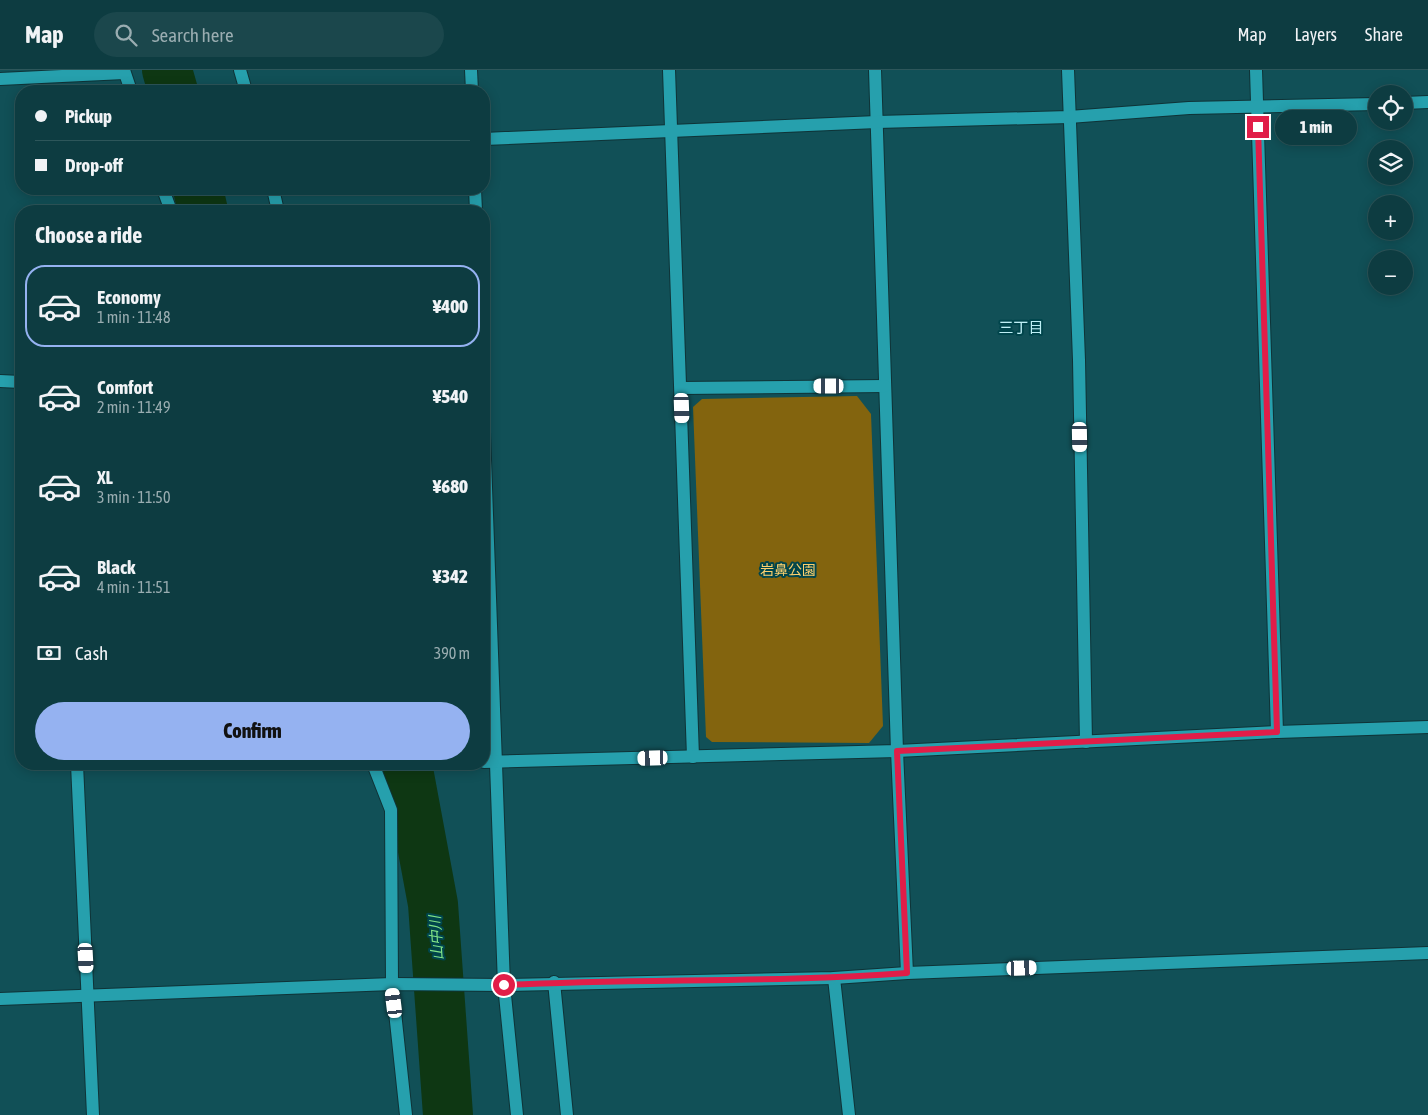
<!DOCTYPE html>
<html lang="en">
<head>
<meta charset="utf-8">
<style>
	body { margin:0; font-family:"Asap Condensed","Noto Sans JP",sans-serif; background:#1b474c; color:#f1f3f6; height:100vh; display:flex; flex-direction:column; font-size:19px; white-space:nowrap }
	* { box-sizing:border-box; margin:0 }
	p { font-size:16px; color:#9aadb1 }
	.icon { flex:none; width:28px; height:28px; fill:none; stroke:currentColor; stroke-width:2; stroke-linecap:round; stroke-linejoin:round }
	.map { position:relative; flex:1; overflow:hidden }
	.sheet { position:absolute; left:15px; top:135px; width:475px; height:565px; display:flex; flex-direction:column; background:#0d3c41; border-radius:20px; box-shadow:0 2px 12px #0003,0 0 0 1px #2d565a }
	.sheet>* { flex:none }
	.top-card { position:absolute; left:15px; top:15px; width:475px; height:110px; border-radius:20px; box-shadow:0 2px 12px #0003,0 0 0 1px #2d565a; display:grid; align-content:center; height:110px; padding:0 20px; background:#0d3c41 }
	.controls { position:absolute; left:1368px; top:15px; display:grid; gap:10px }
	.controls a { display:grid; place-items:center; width:45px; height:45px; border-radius:50%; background:#0d3c41; box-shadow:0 2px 12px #0003,0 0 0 1px #2d565a; font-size:25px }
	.end { position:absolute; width:22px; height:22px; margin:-11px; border:6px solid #e11d48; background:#fff; box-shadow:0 0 0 2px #fff }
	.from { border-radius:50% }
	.bubble { position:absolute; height:35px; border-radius:18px; background:#0d3c41; box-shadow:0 2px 12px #0003,0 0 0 1px #2d565a; font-size:16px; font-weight:800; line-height:35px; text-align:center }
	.car { position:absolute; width:15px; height:30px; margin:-15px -8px; border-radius:6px; box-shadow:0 0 4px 1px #0007; background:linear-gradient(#fff 24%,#345 0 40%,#fff 0 76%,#345 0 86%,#fff 0) }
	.top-card b { display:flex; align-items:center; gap:18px; height:48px; font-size:19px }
	.top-card b+b { border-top:1px solid #2d565a }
	.top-card i { width:12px; height:12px; background:#f1f3f6 }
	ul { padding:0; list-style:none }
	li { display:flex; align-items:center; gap:15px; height:82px; margin:0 10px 8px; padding:0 10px; border:2px solid transparent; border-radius:20px }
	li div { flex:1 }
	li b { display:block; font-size:19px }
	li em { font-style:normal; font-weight:800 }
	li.active { border-color:#95b2f1 }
	li>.icon { width:45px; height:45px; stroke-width:1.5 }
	h2 { padding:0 20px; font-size:22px; line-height:60px }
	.pay { display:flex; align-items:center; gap:12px; height:55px; padding:0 20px; font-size:19px }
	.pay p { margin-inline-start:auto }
	.primary-button { display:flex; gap:10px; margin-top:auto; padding:10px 20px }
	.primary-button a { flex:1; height:58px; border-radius:30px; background:#95b2f1; color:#111; font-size:20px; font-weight:800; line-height:58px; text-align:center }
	header { display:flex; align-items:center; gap:30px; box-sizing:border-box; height:70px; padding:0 25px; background:#0d3c41; border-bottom:1px solid #2d565a }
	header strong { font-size:24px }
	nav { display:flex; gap:28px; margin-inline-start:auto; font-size:18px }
	.search { width:350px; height:45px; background:#1b474c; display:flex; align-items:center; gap:12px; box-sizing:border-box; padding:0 18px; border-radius:28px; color:#9aadb1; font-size:19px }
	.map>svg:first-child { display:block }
</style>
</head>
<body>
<header>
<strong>Map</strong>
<div class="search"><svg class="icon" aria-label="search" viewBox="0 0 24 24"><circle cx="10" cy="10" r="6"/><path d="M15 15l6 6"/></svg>Search here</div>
<nav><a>Map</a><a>Layers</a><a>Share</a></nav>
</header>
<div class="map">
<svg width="1428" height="1045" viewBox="0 0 1428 1045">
	<rect width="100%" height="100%" fill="#115057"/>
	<polygon fill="#83640e" points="857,326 871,344 883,656 869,673 712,672 706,667 693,337 702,329"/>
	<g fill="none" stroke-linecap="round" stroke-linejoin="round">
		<g stroke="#0e3713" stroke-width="50">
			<polyline points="167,0 173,21"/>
			<polyline points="198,119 203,141"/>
			<polyline points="407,694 433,834 448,1045"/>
		</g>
		<defs>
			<g id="minor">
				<polyline points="124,0 131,21"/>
				<polyline points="240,0 246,21"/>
				<polyline points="471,0 472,21"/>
				<polyline points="669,0 693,687"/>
				<polyline points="875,0 897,681 907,903"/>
				<polyline points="1068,0 1079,290 1086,672"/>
				<polyline points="1256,0 1277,662"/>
				<polyline points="0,9 124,3"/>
				<polyline points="1404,33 1428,32"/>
				<polyline points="484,69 877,52 1069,47 1189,38 1376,34"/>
				<polyline points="163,119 171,141"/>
				<polyline points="273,119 278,141"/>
				<polyline points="475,119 476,141"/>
				<polyline points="0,311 21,312"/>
				<polyline points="681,318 885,316"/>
				<polyline points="484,362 504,915 517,1045"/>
				<polyline points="484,692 897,681 1277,662 1428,657"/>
				<polyline points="77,694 93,1045"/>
				<polyline points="373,694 391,740 392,914 406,1045"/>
				<polyline points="834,908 849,1045"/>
				<polyline points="554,912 567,1045"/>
				<polyline points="0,929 392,914 504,915 834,908 907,903 1428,883"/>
			</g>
		</defs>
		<use href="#minor" stroke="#0f3337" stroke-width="14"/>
		<use href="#minor" stroke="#26a0ad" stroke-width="12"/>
	</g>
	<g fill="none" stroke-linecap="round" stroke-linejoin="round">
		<path stroke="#e11d48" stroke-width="6" d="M504,915C638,908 773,913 907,903L897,681L1277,662L1258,57"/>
	</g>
	<g text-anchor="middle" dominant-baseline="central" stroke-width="4" stroke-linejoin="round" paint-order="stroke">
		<g font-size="14" fill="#fbd06e" stroke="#00454c">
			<text x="788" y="500">岩鼻公園</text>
		</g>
		<g font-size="15" fill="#beeff5" stroke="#00454c">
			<text x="1021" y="257">三丁目</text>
		</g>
		<g font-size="15" font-style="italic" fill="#80e387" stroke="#00454c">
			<text transform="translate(436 868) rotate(-94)">山中川</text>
		</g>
	</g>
</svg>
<div class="controls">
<a><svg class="icon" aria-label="locate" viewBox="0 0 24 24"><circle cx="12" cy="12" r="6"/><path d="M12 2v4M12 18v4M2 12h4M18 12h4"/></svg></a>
<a><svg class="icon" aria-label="layers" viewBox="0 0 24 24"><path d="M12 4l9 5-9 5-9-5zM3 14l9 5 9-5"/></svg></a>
<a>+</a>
<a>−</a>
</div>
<i class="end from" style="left:504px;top:915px"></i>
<i class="end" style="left:1258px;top:57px"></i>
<div class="bubble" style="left:1275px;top:40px;width:82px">1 min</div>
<i class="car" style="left:829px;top:316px;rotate:270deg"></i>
<i class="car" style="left:682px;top:338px;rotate:178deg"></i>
<i class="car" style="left:1080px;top:367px;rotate:179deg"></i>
<i class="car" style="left:653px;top:688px;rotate:268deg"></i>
<i class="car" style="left:86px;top:888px;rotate:177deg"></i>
<i class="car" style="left:1022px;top:898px;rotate:88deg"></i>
<i class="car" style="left:394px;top:933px;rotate:353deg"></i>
<div class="top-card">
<b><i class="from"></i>Pickup</b>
<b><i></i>Drop-off</b>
</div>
<section class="sheet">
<h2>Choose a ride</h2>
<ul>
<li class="active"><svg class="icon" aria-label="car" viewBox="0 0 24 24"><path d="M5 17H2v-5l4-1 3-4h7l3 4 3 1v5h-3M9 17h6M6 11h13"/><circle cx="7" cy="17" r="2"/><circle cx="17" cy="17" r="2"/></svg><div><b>Economy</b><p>1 min · 11:48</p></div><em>¥400</em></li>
<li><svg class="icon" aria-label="car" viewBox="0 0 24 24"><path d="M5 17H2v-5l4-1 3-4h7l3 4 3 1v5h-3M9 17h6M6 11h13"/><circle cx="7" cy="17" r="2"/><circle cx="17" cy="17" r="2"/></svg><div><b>Comfort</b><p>2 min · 11:49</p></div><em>¥540</em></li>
<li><svg class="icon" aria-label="car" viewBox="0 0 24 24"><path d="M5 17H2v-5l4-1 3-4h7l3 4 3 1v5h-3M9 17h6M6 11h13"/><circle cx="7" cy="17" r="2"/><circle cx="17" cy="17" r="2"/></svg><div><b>XL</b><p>3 min · 11:50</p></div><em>¥680</em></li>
<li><svg class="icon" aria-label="car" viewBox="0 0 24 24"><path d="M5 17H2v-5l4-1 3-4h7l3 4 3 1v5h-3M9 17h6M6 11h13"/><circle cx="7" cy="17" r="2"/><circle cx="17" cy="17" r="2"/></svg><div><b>Black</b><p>4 min · 11:51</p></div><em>¥342</em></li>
</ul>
<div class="pay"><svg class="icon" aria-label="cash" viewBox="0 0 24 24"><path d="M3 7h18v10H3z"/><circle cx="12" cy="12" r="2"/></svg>Cash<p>390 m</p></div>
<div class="primary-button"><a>Confirm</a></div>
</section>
</div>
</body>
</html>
